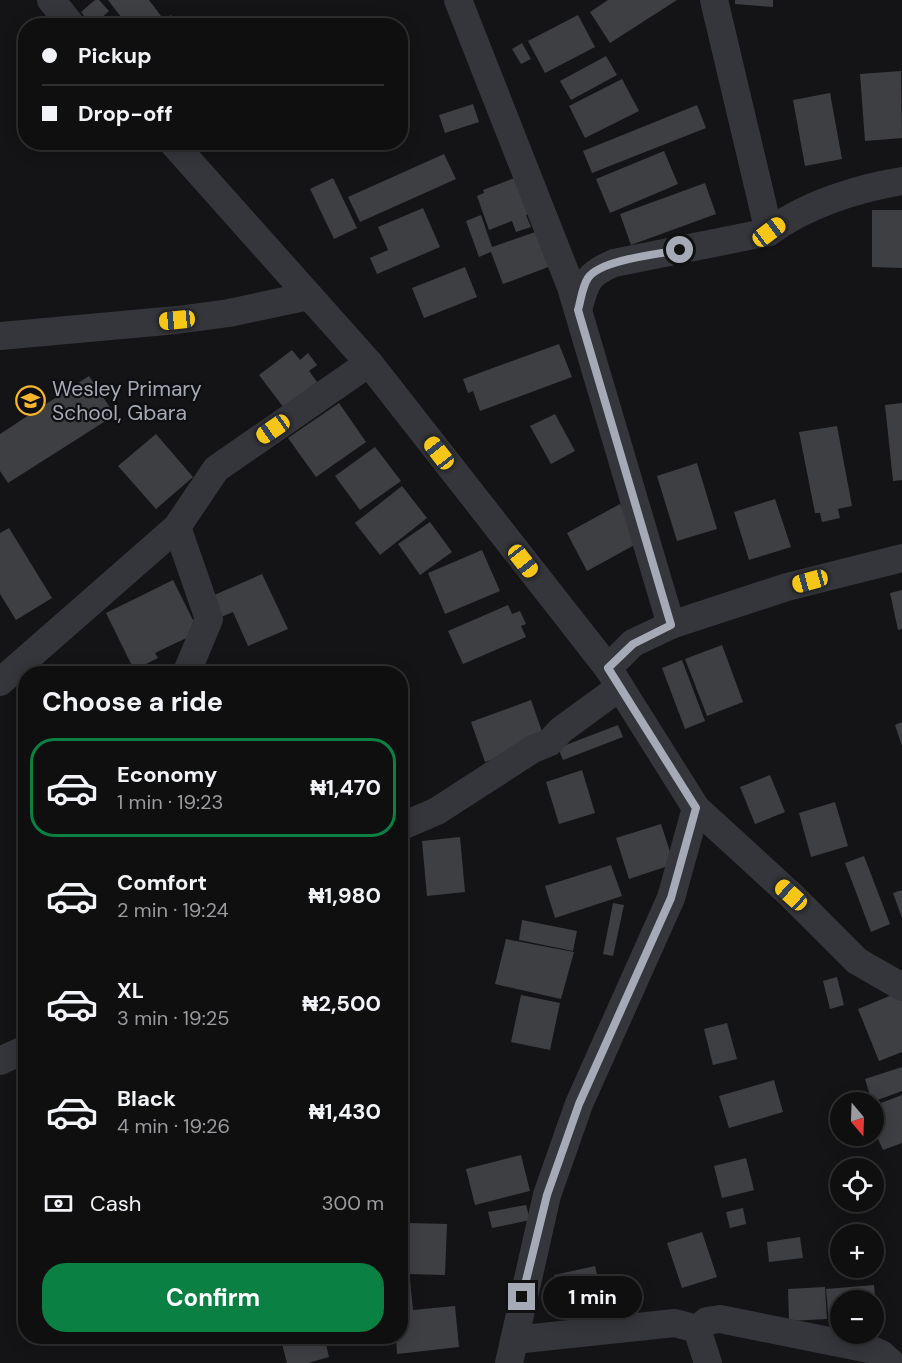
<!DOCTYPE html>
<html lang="en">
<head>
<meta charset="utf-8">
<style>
	body { margin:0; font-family:"DM Sans",sans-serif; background:#1d1d1e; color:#f1f3f6; height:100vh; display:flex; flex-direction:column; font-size:22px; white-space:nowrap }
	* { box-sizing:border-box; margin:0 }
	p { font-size:20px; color:#9b9c9f }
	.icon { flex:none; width:33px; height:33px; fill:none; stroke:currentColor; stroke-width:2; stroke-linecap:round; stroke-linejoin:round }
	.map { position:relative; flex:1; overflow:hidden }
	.details { position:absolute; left:18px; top:666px; width:390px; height:678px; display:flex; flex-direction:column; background:#0f0f10; border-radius:24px; box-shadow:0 3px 15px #0003,0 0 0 2px #2f2f30 }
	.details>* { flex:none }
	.hud { position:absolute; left:18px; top:18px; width:390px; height:132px; border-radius:24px; box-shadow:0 3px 15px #0003,0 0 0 2px #2f2f30; display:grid; align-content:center; height:132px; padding:0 24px; background:#0f0f10 }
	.needle { width:39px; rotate:161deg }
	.buttons { position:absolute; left:830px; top:1092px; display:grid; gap:12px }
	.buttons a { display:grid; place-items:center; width:54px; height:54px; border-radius:50%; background:#0f0f10; box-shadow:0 3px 15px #0003,0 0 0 2px #2f2f30; font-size:30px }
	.end { position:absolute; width:27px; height:27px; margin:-14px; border:8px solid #a6aab7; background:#111; box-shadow:0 0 0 3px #111 }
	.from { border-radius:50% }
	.bubble { position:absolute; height:42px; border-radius:21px; background:#0f0f10; box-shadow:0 3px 15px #0003,0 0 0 2px #2f2f30; font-size:20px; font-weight:700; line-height:42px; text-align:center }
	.car { position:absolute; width:18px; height:36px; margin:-18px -9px; border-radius:8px; box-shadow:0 0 4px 2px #0007; background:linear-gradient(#f5c518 24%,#345 0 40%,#f5c518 0 76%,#345 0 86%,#f5c518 0) }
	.hud b { display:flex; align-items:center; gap:21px; height:57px; font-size:22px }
	.hud b+b { border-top:2px solid #2f2f30 }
	.hud i { width:15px; height:15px; background:#f1f3f6 }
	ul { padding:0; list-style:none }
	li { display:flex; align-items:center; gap:18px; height:99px; margin:0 12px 9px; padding:0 12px; border:3px solid transparent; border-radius:24px }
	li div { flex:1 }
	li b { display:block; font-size:22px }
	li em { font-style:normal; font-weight:700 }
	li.current { border-color:#0b8043 }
	li>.icon { width:54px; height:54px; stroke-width:1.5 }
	h2 { padding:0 24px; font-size:27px; line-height:72px }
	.pay { display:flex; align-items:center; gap:15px; height:66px; padding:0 24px; font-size:22px }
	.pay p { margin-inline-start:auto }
	.button { display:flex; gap:12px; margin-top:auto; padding:12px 24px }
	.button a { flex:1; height:69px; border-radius:24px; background:#0b8043; color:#fff; font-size:24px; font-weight:700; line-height:69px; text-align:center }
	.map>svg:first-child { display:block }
</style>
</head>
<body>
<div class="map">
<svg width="902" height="1363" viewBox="0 0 902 1363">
	<rect width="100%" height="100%" fill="#141416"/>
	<g fill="#3e3f43">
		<polygon points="95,0 99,0 109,11 92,26 81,12"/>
		<polygon points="108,0 149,0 161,16 143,26 128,26"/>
		<polygon points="608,0 677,0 610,43 590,12"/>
		<polygon points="735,0 773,0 773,7 735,4"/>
		<polygon points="171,15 178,26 155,26"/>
		<polygon points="578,15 595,47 545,73 528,41"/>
		<polygon points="522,43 531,59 521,64 512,49"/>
		<polygon points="606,56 617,75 571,100 560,81"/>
		<polygon points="901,71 902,138 865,141 860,74"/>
		<polygon points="622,79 639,111 585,138 569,106"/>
		<polygon points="830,93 842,159 805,166 793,100"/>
		<polygon points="473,104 479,122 445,133 439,115"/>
		<polygon points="697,105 706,128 592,173 583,151"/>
		<polygon points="664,151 678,184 610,213 596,179"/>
		<polygon points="444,154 456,179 360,222 348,197"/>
		<polygon points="517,177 533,212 526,215 531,227 516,232 512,221 489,230 477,196 484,193 483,190"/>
		<polygon points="333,178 357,228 334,239 310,189"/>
		<polygon points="705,183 716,214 631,245 620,214"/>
		<polygon points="423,208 440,247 377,274 370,258 388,250 378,227"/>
		<polygon points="872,210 902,210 902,268 872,267"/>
		<polygon points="481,215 492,247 538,231 551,266 503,284 491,252 479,257 466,221"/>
		<polygon points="465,267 477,297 424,318 412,288"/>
		<polygon points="559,344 572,377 480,411 473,391 468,393 463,379"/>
		<polygon points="292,350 300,360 308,353 317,365 309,371 317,382 284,408 259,375"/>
		<polygon points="89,376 115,415 8,483 0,471 0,434"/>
		<polygon points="339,403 366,442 316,477 288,438"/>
		<polygon points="902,403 902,480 893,481 885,405"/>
		<polygon points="555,414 575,451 551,464 530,426"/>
		<polygon points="837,426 852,506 838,509 840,518 822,522 820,513 815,513 799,432"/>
		<polygon points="156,434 193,477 156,509 118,466"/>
		<polygon points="375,447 401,481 360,510 335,476"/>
		<polygon points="697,463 717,529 677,541 657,476"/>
		<polygon points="402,486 427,518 380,555 355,523"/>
		<polygon points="775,499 791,547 749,560 734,512"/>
		<polygon points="620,504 640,542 587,571 567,533"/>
		<polygon points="430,522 452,552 420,575 398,544"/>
		<polygon points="9,528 52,598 16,620 0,594 0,533"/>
		<polygon points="482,550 500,591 445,614 428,573"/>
		<polygon points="262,574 288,629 248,646 233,612 221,617 212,596"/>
		<polygon points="173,580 199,632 155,653 158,658 134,670 106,613"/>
		<polygon points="902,590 902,629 898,630 890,593"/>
		<polygon points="508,605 512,614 520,611 526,624 521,626 526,637 463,664 448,631"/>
		<polygon points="722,645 743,702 707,716 685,659"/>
		<polygon points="682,660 705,721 685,729 662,668"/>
		<polygon points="531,700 545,740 485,762 471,722"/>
		<polygon points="902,722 902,746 895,725"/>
		<polygon points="618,725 623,737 563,760 558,748"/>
		<polygon points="582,770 595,813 559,824 546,782"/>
		<polygon points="770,775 785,812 755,824 740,787"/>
		<polygon points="835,802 848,846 811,857 799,813"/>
		<polygon points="661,824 674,864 629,879 616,838"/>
		<polygon points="460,837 465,892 427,896 422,841"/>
		<polygon points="864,856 890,924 871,932 845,863"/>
		<polygon points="611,865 622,896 555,918 545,886"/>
		<polygon points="902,890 902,918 893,893"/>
		<polygon points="613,903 624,905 613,956 603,954"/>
		<polygon points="522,920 577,931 573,951 519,940"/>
		<polygon points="506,939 574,952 561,999 495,984"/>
		<polygon points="837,977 844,1005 830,1009 823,981"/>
		<polygon points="899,992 902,1001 902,1052 879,1061 858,1009"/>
		<polygon points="521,995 560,1003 550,1050 511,1042"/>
		<polygon points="727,1023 737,1059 713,1065 704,1029"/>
		<polygon points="902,1067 902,1091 872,1102 865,1079"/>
		<polygon points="774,1080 783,1112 729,1128 719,1096"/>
		<polygon points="902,1095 902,1143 883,1150 873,1128 873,1106"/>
		<polygon points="521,1155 530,1191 475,1205 466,1169"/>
		<polygon points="746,1158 754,1190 722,1198 714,1166"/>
		<polygon points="526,1205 530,1220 492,1228 488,1212"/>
		<polygon points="743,1208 746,1224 730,1228 726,1212"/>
		<polygon points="409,1223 447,1224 445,1275 408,1274"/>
		<polygon points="702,1232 717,1277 682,1288 667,1243"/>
		<polygon points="800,1237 803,1258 769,1262 767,1242"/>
		<polygon points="595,1266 605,1310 564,1319 554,1275"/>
		<polygon points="410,1279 413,1310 455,1306 459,1347 397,1354 396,1336 400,1336 400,1280"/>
		<polygon points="874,1285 877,1320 873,1321 873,1300 840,1300 840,1323 829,1324 826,1289"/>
		<polygon points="825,1287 827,1319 789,1321 788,1289"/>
		<polygon points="280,1336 324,1336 329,1357 308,1363 287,1363"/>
	</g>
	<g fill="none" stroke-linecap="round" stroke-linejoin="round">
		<g stroke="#35363b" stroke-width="28">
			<polyline points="51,0 72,26"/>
			<polyline points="458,0 571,287 671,625"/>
			<polyline points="714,0 769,232"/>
			<polyline points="172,142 369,363 608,668 696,808 791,895 857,961 902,987"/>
			<path d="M578,310C586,282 586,275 614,263L769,232C805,205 858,188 902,181"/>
			<polyline points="0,336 177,320 229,313 309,296"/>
			<polyline points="177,527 209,619 186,674"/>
			<polyline points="608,668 633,643 671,625 787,587 902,558"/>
			<polyline points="0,682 177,527 216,469 369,363"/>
			<polyline points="400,827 437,811 533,749 550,742 561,730 620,687"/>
			<polyline points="0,1061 26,1049"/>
			<polyline points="697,1329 707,1321 720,1319 869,1349 881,1354 891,1363"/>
			<polyline points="514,1340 675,1323 697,1329 708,1363"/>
			<polyline points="509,1363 547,1195 579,1104 671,898 696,808"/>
		</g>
	</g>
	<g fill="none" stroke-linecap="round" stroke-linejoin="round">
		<path stroke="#a6aab7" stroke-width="8" d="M522,1297L547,1195L579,1104L671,898L696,808L608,668L633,644L671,625L578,310C581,300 582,287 588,278C600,260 658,254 680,250"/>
	</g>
	<defs>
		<symbol id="school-ring" viewBox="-11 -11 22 22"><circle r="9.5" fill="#0f0f11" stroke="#f5b62d" stroke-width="1.5"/><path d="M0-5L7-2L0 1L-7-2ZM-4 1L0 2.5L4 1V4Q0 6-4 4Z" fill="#f5b62d"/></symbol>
	</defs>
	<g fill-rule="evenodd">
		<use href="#school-ring" x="14" y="384" width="33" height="33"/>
	</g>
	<g text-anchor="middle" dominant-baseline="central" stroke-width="4.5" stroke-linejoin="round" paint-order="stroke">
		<g font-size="21" fill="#a6aab7" stroke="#0f0f11" text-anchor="start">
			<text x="52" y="389">Wesley Primary<tspan x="52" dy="24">School, Gbara</tspan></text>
		</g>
	</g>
</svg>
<div class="buttons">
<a><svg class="needle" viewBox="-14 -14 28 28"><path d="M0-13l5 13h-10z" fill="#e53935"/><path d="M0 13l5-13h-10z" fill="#9b9c9f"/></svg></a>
<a><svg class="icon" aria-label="locate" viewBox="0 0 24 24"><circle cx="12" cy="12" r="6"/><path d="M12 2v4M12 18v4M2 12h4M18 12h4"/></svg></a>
<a>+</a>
<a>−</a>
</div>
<i class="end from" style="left:680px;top:250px"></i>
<i class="end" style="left:522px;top:1297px"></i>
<div class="bubble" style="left:543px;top:1276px;width:99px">1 min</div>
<i class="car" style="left:769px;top:232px;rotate:53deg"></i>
<i class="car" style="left:177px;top:320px;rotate:264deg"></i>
<i class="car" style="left:273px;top:429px;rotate:235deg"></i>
<i class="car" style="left:439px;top:453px;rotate:322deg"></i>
<i class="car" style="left:523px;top:561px;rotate:142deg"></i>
<i class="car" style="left:810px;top:581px;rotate:255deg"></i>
<i class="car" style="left:791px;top:895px;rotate:312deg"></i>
<div class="hud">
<b><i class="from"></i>Pickup</b>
<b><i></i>Drop-off</b>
</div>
<section class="details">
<h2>Choose a ride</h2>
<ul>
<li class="current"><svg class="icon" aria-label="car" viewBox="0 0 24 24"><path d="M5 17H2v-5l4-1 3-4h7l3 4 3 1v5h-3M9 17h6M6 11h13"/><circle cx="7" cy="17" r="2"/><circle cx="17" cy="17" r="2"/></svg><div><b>Economy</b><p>1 min · 19:23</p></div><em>₦1,470</em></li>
<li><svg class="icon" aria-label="car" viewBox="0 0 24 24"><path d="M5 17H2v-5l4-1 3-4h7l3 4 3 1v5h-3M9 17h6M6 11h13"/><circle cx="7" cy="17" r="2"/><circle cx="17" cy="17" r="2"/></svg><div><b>Comfort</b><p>2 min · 19:24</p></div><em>₦1,980</em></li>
<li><svg class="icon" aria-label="car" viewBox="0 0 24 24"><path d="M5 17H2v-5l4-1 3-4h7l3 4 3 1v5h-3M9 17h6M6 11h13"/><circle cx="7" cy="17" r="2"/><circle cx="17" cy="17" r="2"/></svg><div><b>XL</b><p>3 min · 19:25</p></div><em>₦2,500</em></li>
<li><svg class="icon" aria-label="car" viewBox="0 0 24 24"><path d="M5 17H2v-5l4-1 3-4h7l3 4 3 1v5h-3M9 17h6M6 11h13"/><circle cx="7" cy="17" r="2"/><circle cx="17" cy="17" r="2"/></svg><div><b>Black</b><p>4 min · 19:26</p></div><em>₦1,430</em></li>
</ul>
<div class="pay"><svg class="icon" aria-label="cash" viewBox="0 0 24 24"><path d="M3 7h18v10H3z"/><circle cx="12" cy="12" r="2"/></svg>Cash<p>300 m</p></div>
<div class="button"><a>Confirm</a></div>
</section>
</div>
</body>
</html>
